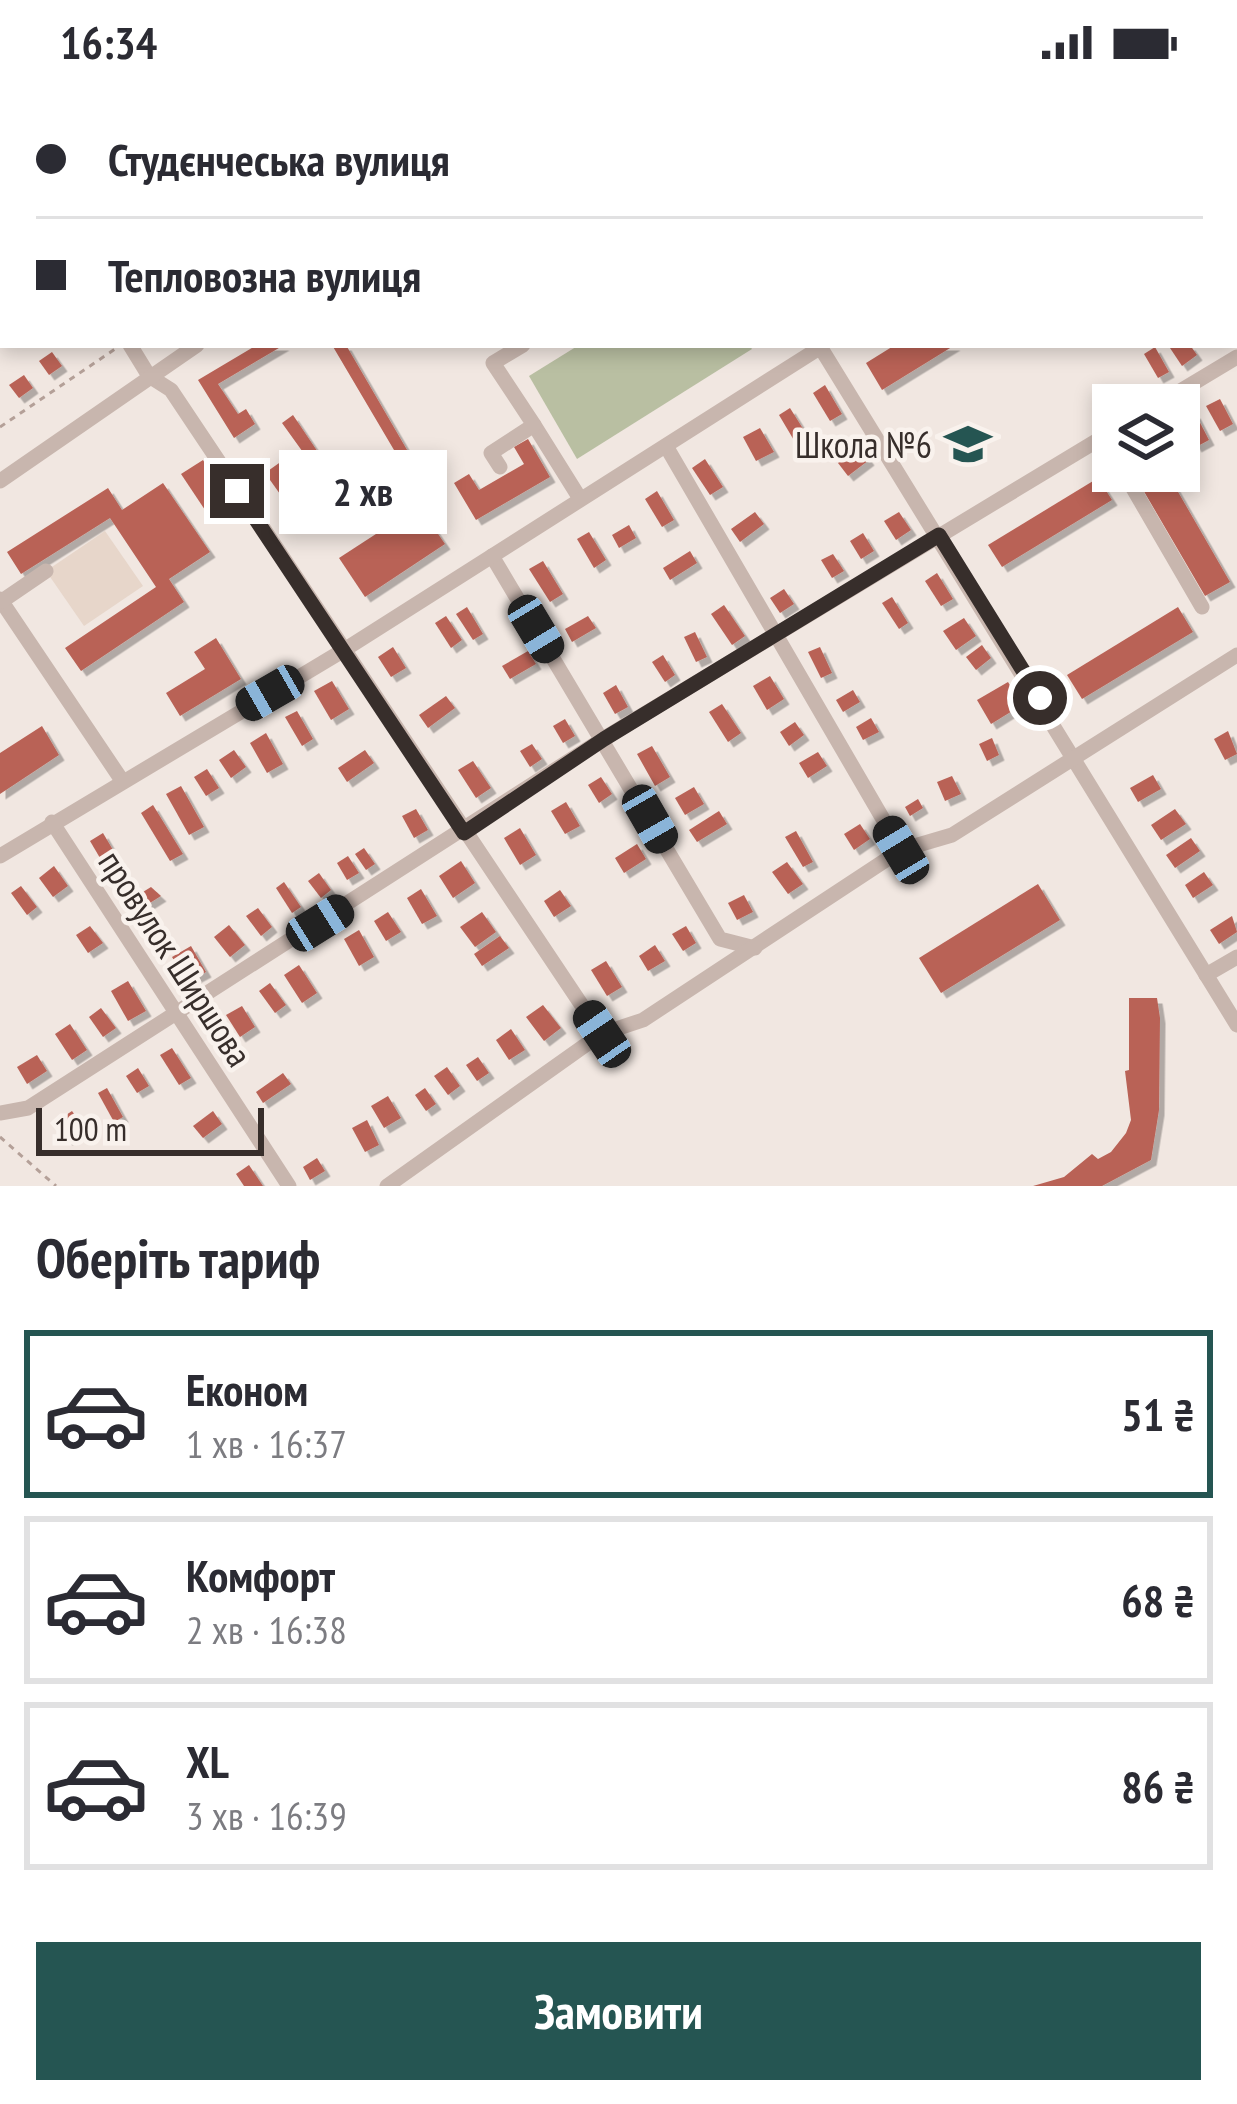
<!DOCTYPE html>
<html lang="uk">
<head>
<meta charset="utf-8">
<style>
	body { margin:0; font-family:"PT Sans Narrow",sans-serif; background:#f7f7f7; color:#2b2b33; height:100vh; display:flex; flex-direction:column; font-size:45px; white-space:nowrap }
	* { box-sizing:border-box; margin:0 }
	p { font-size:39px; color:#7c7c81 }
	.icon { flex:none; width:66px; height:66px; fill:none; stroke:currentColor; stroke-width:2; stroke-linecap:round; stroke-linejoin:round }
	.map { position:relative; height:1102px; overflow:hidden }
	.drawer { display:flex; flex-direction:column; background:#fff; flex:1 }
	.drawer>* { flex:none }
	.top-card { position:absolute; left:0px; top:0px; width:1239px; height:264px; box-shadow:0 6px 18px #0003; display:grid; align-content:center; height:264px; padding:0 36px; background:#fff }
	.controls { position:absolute; left:1092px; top:300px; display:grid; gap:24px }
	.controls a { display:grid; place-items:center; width:108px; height:108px; border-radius:0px; background:#fff; box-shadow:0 6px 18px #0003; font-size:60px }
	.scale { position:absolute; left:36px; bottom:30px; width:228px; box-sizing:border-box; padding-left:12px; border:6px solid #372e2b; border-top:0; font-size:33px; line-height:42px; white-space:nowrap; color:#372e2b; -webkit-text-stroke:9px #f9f2ed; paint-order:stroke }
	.end { position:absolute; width:54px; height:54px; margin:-27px; border:15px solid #372e2b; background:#fff; box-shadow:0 0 0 6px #fff }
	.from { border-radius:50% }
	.bubble { position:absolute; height:84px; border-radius:0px; background:#fff; box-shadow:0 6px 18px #0003; font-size:39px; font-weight:800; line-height:84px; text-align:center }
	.car { position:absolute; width:36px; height:72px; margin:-36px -18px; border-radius:15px; box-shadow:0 0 9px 3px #0007; background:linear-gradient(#222 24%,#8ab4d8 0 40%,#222 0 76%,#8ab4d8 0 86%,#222 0) }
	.top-card b { display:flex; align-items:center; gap:42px; height:114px; font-size:45px }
	.top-card b+b { border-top:3px solid #e1e1e2 }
	.top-card i { width:30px; height:30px; background:#2b2b33 }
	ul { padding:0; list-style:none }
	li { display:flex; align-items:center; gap:36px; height:168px; margin:0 24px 18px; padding:0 12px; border:6px solid #e1e1e2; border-radius:0px }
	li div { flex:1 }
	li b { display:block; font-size:45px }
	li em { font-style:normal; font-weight:800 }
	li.active { border-color:#255552 }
	li>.icon { width:108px; height:108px; stroke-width:1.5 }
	h2 { padding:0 36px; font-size:54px; line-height:144px }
	.primary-button { display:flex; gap:24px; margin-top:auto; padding:24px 36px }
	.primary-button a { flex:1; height:138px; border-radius:0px; background:#255552; color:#fff; font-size:48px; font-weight:800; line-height:138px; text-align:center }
	.status { display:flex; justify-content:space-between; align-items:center; height:84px; padding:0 60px; background:#fff; direction:ltr }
	.status svg { height:33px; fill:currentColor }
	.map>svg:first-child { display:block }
</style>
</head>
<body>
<div class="status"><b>16:34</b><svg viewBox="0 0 49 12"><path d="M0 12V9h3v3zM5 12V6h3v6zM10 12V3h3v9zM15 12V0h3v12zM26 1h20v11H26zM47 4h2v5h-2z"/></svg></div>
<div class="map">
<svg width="1237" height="1102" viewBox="0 0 1237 1102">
	<defs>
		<filter id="shadow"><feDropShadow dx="5.5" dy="5.5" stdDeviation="0" flood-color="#0004"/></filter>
	</defs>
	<rect width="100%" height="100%" fill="#f1e7e1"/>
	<polygon fill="#b9bfa2" points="579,261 749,261 752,265 577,375 529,292"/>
	<polygon fill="#e7d6ca" points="105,447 143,502 84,542 46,487"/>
	<g fill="#b96256" filter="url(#shadow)">
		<polygon points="257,261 284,261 218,300 238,330 246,325 255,340 234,354 198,296"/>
		<polygon points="332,261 346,261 410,371 338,417 282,339 293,331 340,401 394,366"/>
		<polygon points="895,261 955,261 882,306 866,279"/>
		<polygon points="1175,261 1190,261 1197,271 1182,282 1170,264"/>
		<polygon points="1155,263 1169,288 1158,294 1144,270"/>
		<polygon points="52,268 62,282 49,291 39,277"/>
		<polygon points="24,291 33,304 19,314 9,301"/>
		<polygon points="825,301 842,330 830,337 813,309"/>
		<polygon points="1220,315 1233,340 1220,347 1206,322"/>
		<polygon points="790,324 807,351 795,358 779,331"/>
		<polygon points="1195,329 1209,356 1196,363 1182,337"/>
		<polygon points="760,344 774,368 756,377 743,353"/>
		<polygon points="528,355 550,393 476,436 454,399 469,390 479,406 524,380 514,363"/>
		<polygon points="859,363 869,376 848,392 838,379"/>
		<polygon points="289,372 304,393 280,410 265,389"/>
		<polygon points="705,375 723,403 710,411 692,384"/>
		<polygon points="203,376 226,412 205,426 181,390"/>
		<polygon points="1158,387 1166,387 1230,498 1205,512 1139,399"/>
		<polygon points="1098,394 1112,416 1002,483 988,461"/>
		<polygon points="163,399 210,468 169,495 184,518 81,587 65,564 156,503 110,434 21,490 7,468 108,404 122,426"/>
		<polygon points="657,407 674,436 662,443 645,415"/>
		<polygon points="419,422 445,460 365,513 339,474"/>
		<polygon points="755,428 764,440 740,458 731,445"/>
		<polygon points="899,428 911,446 896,456 884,437"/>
		<polygon points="629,441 636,454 619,464 612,451"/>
		<polygon points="589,448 606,476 594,484 577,455"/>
		<polygon points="863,449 874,467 861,475 850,457"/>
		<polygon points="690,467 697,479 670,496 663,484"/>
		<polygon points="833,470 844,487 832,494 821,476"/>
		<polygon points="543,477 563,510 550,518 529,485"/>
		<polygon points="937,489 953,515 941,522 925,497"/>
		<polygon points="784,505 794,520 780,529 770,514"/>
		<polygon points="892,513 908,539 899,545 882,519"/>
		<polygon points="724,521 745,552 732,561 711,530"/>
		<polygon points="467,523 483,550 473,556 456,530"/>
		<polygon points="1178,523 1193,548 1082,615 1067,591"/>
		<polygon points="446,532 462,556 451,564 435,539"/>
		<polygon points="588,532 596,544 572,558 565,545"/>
		<polygon points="964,534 976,552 956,566 943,547"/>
		<polygon points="695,548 707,573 696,578 684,553"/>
		<polygon points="216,554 241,595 180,632 166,609 205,585 194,568"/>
		<polygon points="982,561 991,574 976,586 966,573"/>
		<polygon points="393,563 406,584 391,593 378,573"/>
		<polygon points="820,563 832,589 821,594 808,568"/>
		<polygon points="528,567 536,580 510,595 502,582"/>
		<polygon points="663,571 675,591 665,598 652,578"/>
		<polygon points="770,592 784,615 767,626 753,602"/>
		<polygon points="332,597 349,625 331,636 314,607"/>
		<polygon points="1008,598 1022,621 991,640 977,616"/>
		<polygon points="616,601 628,623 615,630 603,609"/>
		<polygon points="853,606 860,618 843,628 836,616"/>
		<polygon points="446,612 455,624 428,644 419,631"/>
		<polygon points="722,620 741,649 728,658 709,628"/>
		<polygon points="297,627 313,655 302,662 285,633"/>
		<polygon points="871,634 879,648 863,656 856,643"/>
		<polygon points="565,635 575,652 563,659 553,642"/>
		<polygon points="795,638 804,651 789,662 780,648"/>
		<polygon points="42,642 59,671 0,710 0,669"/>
		<polygon points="1228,647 1237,670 1225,676 1214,655"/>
		<polygon points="266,649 283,680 267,689 250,659"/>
		<polygon points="992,654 999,671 987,677 979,660"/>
		<polygon points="532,660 542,675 530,683 520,667"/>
		<polygon points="652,662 670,693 655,702 637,670"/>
		<polygon points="234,666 246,683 231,694 219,676"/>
		<polygon points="365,666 374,679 347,698 338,684"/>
		<polygon points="818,668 827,682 808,694 799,679"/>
		<polygon points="473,677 491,704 476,714 458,686"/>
		<polygon points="207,685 219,704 206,712 194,693"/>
		<polygon points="1153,691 1161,705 1138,718 1130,704"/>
		<polygon points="952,692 961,710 945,717 937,698"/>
		<polygon points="601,693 612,710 599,719 588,701"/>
		<polygon points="181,702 204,743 189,751 166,710"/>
		<polygon points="694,703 704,720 685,731 675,714"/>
		<polygon points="918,715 923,724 910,732 905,723"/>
		<polygon points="566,718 580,742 565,750 551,727"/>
		<polygon points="153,721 183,770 170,777 141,729"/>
		<polygon points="416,725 428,746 414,754 402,732"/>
		<polygon points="1175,725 1186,740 1161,756 1151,741"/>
		<polygon points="719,727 727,740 697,758 689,746"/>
		<polygon points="860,740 870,755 854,766 844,750"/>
		<polygon points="520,744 536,771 520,781 504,754"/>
		<polygon points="796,747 813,778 803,783 785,753"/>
		<polygon points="103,749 123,783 110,791 90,757"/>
		<polygon points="1191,754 1200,767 1175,784 1166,771"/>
		<polygon points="637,760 646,775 624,789 615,774"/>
		<polygon points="364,764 375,780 366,786 355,770"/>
		<polygon points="348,772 359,789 347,796 337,779"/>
		<polygon points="461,777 475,799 453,814 439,792"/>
		<polygon points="787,778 803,800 788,810 772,788"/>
		<polygon points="54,782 68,802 53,813 39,794"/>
		<polygon points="1204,788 1213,801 1193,814 1185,801"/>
		<polygon points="319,789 331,806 321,814 308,797"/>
		<polygon points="284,798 301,823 292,829 276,804"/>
		<polygon points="1038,800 1060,836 941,909 919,874"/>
		<polygon points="21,802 37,823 27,831 11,809"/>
		<polygon points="151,803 161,812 137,827 130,816"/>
		<polygon points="421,805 437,832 422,840 407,814"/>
		<polygon points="560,806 571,822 554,833 544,817"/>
		<polygon points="744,811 753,828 737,836 728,819"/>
		<polygon points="258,824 272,843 261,852 246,832"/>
		<polygon points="388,828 401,848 386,857 374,837"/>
		<polygon points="482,828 496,848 475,863 460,843"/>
		<polygon points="1232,832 1237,848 1219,860 1210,846"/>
		<polygon points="229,841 245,861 230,873 214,853"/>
		<polygon points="90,842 103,859 88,869 76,851"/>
		<polygon points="686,842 696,859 683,867 672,850"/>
		<polygon points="359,846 374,873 359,882 344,855"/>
		<polygon points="500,852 509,864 482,882 474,870"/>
		<polygon points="655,861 665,877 648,887 639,872"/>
		<polygon points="191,862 206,888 187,898 172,873"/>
		<polygon points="606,877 622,903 607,912 591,886"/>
		<polygon points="299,881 317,909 302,919 284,891"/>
		<polygon points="128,897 146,927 128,937 111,907"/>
		<polygon points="270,899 286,921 275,929 259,907"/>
		<polygon points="1129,914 1157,914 1160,934 1159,1026 1151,1076 1102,1102 1033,1102 1064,1093 1092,1070 1098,1075 1111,1068 1126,1049 1131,1036 1125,987 1129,986"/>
		<polygon points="543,921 561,944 544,957 526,933"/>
		<polygon points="242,922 255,943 240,953 226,931"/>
		<polygon points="101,924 116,944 103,953 89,933"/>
		<polygon points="70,940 87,966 72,976 55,950"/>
		<polygon points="511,945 525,966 509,976 496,956"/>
		<polygon points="172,964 191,994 179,1001 160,971"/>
		<polygon points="37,971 47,987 27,1000 17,983"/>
		<polygon points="478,973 489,989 477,997 466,981"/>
		<polygon points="447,983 460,1002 448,1011 434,992"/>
		<polygon points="138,984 149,1002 137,1009 126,992"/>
		<polygon points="283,989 291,1000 263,1019 256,1008"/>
		<polygon points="107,1004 123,1033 114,1038 98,1009"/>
		<polygon points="425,1004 436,1020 426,1027 415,1011"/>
		<polygon points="388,1012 401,1034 384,1044 371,1022"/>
		<polygon points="72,1027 84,1044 67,1056 54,1039"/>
		<polygon points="213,1027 222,1040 203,1054 193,1042"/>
		<polygon points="367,1036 379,1061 365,1068 352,1044"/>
		<polygon points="317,1074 325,1087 310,1096 303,1083"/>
		<polygon points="249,1081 263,1102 244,1102 236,1090"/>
	</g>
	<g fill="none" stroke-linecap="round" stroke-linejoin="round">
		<g stroke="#b4a098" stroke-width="3" stroke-dasharray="6 6" stroke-linecap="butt">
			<polyline points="543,3 548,0"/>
			<polyline points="0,343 118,263"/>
			<polyline points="0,1053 56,1102"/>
		</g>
		<g stroke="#c8b6ae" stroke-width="15">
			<polyline points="208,0 210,3"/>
			<polyline points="437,0 439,3"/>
			<polyline points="638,0 640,3"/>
			<polyline points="611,3 616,0"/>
			<polyline points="1236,18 1237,18"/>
			<polyline points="0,51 3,56"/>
			<polyline points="130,261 149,292 171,306 601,950"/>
			<polyline points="819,261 1237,941"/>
			<polyline points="1157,321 1237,273"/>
			<polyline points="534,341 579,413"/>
			<polyline points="1103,353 1113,370"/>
			<polyline points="666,362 901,766"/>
			<polyline points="500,383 491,369 534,341 493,279 523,261"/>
			<polyline points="1123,387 1202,523"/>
			<polyline points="0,397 197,261"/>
			<polyline points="492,472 720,855 755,864"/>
			<polyline points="0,515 121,695"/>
			<polyline points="2,517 46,487"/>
			<polyline points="52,738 289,1102"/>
			<polyline points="0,772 344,566 821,263"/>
			<polyline points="1206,891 1237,873"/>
			<polyline points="0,1029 28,1024 603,655 1113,347"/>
			<polyline points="387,1102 601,950 643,936 901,766 952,751 1237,571"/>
		</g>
	</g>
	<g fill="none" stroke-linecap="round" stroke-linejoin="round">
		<polyline stroke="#372e2b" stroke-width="15" points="237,407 464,749 604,655 939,451 1040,614"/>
	</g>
	<defs>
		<symbol id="school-bare" viewBox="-9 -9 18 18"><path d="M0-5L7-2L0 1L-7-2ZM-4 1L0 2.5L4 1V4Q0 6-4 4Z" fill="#255552" stroke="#f9f2ed" stroke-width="2.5" paint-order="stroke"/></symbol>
	</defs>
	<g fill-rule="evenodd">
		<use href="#school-bare" x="935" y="327" width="66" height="66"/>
	</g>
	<g text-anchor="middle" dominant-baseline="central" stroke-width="9" stroke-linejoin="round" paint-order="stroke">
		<g font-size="36" fill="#372e2b" stroke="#f9f2ed" text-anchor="end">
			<text x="932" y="360">Школа №6</text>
		</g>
		<g font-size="36" fill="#372e2b" stroke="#f9f2ed">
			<text transform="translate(176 874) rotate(57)">провулок Ширшова</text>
		</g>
	</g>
</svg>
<div class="controls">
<a><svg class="icon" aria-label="layers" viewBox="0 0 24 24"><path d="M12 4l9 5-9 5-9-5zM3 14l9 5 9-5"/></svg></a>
</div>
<div class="scale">100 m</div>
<i class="end from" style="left:1040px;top:614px"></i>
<i class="end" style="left:237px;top:407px"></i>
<div class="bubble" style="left:279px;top:366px;width:168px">2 хв</div>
<i class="car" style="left:536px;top:545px;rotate:149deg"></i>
<i class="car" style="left:270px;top:609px;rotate:240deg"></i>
<i class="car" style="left:650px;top:735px;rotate:150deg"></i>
<i class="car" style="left:901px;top:766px;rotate:329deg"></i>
<i class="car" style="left:320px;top:839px;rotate:58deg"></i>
<i class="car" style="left:602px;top:950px;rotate:326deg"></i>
<div class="top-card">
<b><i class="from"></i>Студєнчеська вулиця</b>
<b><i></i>Тепловозна вулиця</b>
</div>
</div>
<section class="drawer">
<h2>Оберіть тариф</h2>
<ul>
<li class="active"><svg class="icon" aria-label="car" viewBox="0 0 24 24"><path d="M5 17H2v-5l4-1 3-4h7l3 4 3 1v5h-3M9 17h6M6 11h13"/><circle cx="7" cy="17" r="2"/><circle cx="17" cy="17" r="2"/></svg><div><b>Економ</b><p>1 хв · 16:37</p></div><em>51 ₴</em></li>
<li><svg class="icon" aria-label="car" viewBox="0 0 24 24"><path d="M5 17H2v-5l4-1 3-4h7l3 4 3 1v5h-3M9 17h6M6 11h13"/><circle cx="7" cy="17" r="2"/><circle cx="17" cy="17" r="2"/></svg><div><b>Комфорт</b><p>2 хв · 16:38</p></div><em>68 ₴</em></li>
<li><svg class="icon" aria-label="car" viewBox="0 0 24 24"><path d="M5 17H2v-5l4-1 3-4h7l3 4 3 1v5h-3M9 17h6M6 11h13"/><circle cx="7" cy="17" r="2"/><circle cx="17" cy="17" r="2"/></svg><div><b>XL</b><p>3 хв · 16:39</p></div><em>86 ₴</em></li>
</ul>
<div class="primary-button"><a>Замовити</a></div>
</section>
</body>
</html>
